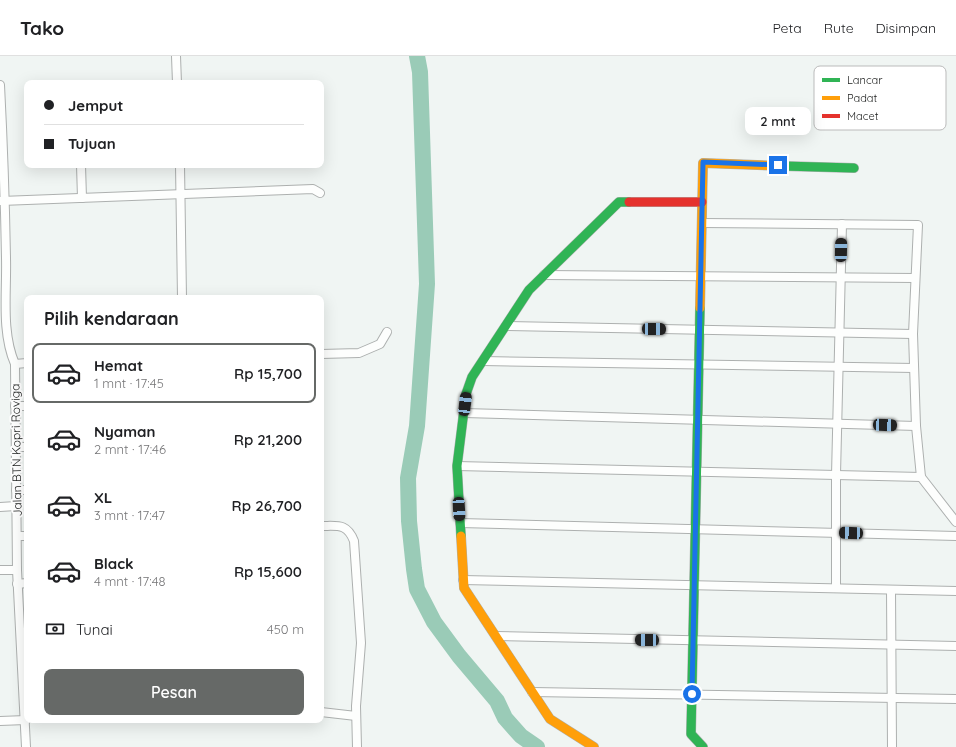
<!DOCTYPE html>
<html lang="id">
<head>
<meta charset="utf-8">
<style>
	body { margin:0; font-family:Quicksand,sans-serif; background:#f6f6f6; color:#202124; height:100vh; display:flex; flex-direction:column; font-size:15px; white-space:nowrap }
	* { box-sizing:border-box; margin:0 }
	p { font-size:13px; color:#757577 }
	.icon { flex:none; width:22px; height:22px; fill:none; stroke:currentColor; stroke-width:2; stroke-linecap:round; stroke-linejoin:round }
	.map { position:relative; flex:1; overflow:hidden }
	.details { position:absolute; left:24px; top:239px; width:300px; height:428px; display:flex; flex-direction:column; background:#fff; border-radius:8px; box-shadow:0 4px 16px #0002 }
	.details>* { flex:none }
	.banner { position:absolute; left:24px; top:24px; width:300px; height:88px; border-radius:8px; box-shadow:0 4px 16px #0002; display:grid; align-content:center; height:88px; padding:0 20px; background:#fff }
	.end { position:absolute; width:18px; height:18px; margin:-9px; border:5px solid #1a73e8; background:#fff; box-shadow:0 0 0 2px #fff }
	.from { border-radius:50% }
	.bubble { position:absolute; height:28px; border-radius:8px; background:#fff; box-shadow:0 4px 16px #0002; font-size:13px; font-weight:600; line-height:28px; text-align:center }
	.car { position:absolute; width:12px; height:24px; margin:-12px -6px; border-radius:5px; box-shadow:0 0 3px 1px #0007; background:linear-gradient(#222 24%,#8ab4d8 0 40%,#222 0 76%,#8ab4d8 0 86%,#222 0) }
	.banner b { display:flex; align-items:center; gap:14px; height:38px; font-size:15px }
	.banner b+b { border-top:1px solid #e0e0e0 }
	.banner i { width:10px; height:10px; background:#202124 }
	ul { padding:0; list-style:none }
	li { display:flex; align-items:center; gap:12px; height:60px; margin:0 8px 6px; padding:0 12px; border:2px solid transparent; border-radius:8px }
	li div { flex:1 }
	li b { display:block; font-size:15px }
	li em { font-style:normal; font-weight:600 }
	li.active { border-color:#666967 }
	li>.icon { width:36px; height:36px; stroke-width:1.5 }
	h2 { padding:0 20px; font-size:18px; line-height:48px }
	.pay { display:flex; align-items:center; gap:10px; height:44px; padding:0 20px; font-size:15px }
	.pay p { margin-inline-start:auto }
	.cta { display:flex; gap:8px; margin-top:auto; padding:8px 20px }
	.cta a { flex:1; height:46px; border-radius:8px; background:#666967; color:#fff; font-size:16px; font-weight:600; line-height:46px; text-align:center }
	header { display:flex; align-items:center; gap:24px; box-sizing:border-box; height:56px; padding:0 20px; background:#fff; border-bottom:1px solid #e0e0e0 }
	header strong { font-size:19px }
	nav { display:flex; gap:22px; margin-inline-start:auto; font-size:14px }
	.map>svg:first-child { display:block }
</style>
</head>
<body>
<header>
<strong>Tako</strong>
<nav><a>Peta</a><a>Rute</a><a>Disimpan</a></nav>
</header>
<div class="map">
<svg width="956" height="691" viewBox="0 0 956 691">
	<rect width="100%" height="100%" fill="#f0f5f3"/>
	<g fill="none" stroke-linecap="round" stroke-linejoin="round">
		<polyline stroke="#9acbb7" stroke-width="16" points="417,0 420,16 427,228 417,370 408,422 409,465 414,513 417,533 434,566 459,600 497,645 505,662 521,680 537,691"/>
		<defs>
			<g id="street">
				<polyline points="176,0 177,27"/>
				<path d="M0,29C3,87 5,144 6,202C7,236 1,276 15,308L17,514L26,691"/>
				<polyline points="81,109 82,142"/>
				<polyline points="180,109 182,242"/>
				<polyline points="1,145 313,133 320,137"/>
				<polyline points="702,167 918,169 913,278 916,370 921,421 956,466"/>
				<polyline points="544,219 915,222"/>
				<polyline points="506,270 913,278"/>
				<polyline points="321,298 359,297 380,288 387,276"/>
				<polyline points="483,305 914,312"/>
				<polyline points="15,308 27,307"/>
				<polyline points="15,350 27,350"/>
				<polyline points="464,357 916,370"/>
				<polyline points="16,391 27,391"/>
				<polyline points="457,410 921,421"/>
				<polyline points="16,434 27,434"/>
				<polyline points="0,451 16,450"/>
				<polyline points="460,467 956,480"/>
				<path d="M321,470C338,470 347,467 354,485L361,587L356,650L357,691"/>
				<polyline points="17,480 27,480"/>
				<polyline points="0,514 17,514"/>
				<polyline points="463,524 956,535"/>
				<polyline points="17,528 27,527"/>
				<polyline points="836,532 836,419 842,168"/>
				<polyline points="891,534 892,691"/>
				<polyline points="496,580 956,590"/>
				<polyline points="532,636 956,643"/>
				<polyline points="321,656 356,660"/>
				<polyline points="0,665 26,664"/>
			</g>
			<g id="fast">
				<polyline points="783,110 854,112"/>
				<polyline points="700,252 691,678 703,691"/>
				<polyline points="461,480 457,410 466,338 472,321 529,234 619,146 629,146"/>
			</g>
			<g id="slow">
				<polyline points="700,252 703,107 783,110"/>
				<polyline points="461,480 464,532 550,663 594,691"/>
			</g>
			<polyline id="jam" points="629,146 702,146"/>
		</defs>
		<use href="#street" stroke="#adb0af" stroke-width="10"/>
		<use href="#fast" stroke="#adb0af" stroke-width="10"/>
		<use href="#slow" stroke="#adb0af" stroke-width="10"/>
		<use href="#jam" stroke="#adb0af" stroke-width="10"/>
		<use href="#street" stroke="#fdfefd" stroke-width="8"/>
		<use href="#fast" stroke="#30b455" stroke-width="9"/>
		<use href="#slow" stroke="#ff9f0a" stroke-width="9"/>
		<use href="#jam" stroke="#e5322d" stroke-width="9"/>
	</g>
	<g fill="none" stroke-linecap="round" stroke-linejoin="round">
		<polyline stroke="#1a73e8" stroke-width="5" points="692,638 703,106 778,109"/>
	</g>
	<g text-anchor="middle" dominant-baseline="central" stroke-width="4" stroke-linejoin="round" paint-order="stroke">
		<g font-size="12" fill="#1b1d1c" stroke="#fff">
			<text transform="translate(16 394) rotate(-91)">Jalan BTN Kopri Roviga</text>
		</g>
	</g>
	<rect x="814" y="10" width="132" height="64" rx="6" fill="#fff" stroke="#bbb" stroke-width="1"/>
	<rect x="822" y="22" width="18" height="4" fill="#30b455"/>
	<rect x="822" y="40" width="18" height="4" fill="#ff9f0a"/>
	<rect x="822" y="58" width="18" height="4" fill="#e5322d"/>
	<g font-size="11" fill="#1b1d1c">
		<text x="847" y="28">Lancar</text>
		<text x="847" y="46">Padat</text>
		<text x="847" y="64">Macet</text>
	</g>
</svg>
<i class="end from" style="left:692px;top:638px"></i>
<i class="end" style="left:778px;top:109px"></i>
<div class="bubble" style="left:745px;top:51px;width:66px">2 mnt</div>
<i class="car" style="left:841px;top:194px;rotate:1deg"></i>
<i class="car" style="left:654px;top:273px;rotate:91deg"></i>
<i class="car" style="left:465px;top:348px;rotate:7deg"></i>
<i class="car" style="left:885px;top:369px;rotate:92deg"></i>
<i class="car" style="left:459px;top:453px;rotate:177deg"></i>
<i class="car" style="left:851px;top:477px;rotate:272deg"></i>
<i class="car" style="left:647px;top:584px;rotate:271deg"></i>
<div class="banner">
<b><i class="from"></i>Jemput</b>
<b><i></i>Tujuan</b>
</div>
<section class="details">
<h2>Pilih kendaraan</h2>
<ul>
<li class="active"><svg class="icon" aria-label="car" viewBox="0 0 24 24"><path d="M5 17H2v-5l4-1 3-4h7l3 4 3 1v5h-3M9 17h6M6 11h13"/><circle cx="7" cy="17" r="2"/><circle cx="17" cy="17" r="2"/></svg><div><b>Hemat</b><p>1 mnt · 17:45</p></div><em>Rp 15,700</em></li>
<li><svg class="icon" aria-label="car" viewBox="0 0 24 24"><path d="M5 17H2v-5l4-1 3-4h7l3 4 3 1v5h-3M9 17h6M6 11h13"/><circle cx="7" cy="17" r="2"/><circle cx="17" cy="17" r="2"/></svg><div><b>Nyaman</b><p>2 mnt · 17:46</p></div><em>Rp 21,200</em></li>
<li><svg class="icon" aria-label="car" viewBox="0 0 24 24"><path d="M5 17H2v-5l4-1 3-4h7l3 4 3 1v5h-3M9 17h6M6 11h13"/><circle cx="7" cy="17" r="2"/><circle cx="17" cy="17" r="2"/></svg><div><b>XL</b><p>3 mnt · 17:47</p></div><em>Rp 26,700</em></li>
<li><svg class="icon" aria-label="car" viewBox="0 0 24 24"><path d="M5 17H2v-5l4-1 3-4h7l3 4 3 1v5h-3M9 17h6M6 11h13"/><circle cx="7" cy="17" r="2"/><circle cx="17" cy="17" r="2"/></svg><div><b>Black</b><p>4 mnt · 17:48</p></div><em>Rp 15,600</em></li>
</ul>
<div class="pay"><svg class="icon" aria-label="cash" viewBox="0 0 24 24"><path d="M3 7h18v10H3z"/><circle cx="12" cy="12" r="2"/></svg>Tunai<p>450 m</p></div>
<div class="cta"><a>Pesan</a></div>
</section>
</div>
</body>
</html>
